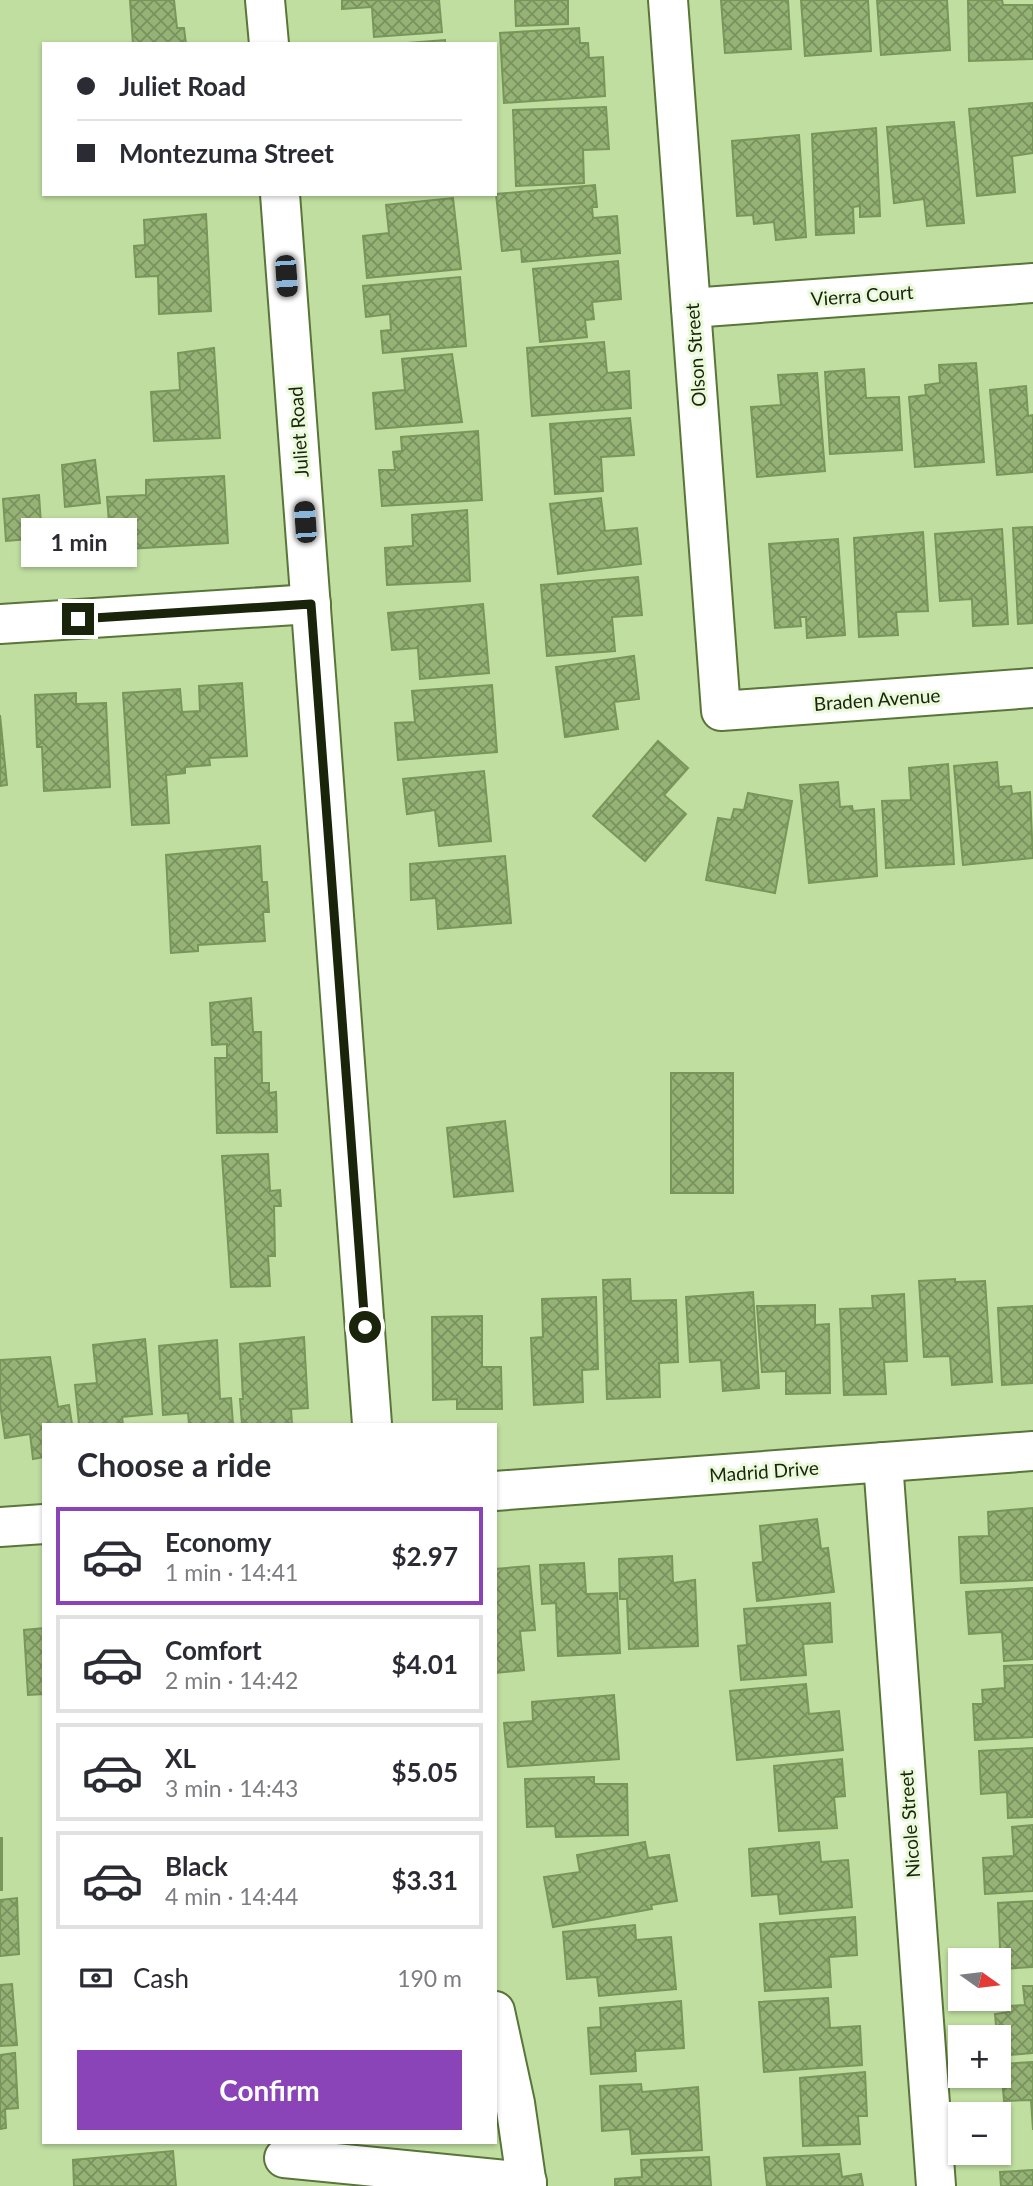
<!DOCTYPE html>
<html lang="en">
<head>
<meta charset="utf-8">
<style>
	body { margin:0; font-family:Lato,sans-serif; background:#f7f7f7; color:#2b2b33; height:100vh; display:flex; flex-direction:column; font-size:26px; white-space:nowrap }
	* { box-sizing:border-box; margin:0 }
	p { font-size:23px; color:#7c7c81 }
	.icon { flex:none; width:38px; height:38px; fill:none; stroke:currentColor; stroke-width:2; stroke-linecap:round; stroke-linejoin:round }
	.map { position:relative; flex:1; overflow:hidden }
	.panel { position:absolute; left:42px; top:1423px; width:455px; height:721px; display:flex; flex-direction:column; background:#fff; border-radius:0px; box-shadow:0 2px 5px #0004 }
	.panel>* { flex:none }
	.top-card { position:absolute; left:42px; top:42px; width:455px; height:154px; border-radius:0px; box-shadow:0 2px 5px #0004; display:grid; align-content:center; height:154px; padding:0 35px; background:#fff }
	.needle { width:46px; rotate:104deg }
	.controls { position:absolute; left:948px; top:1948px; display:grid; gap:14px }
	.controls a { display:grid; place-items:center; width:63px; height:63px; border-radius:0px; background:#fff; box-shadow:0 2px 5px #0004; font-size:35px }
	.end { position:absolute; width:32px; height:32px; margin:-16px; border:9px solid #19240b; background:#fff; box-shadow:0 0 0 4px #fff }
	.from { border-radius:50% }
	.bubble { position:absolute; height:49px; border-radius:0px; background:#fff; box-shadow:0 2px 5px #0004; font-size:23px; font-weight:700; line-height:49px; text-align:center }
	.car { position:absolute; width:21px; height:42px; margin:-21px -10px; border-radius:9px; box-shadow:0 0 5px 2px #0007; background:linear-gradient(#222 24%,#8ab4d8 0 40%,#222 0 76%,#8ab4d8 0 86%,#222 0) }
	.top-card b { display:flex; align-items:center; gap:24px; height:66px; font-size:26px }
	.top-card b+b { border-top:2px solid #e1e1e2 }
	.top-card i { width:18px; height:18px; background:#2b2b33 }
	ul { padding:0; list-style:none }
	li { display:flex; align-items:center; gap:21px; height:98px; margin:0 14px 10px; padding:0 21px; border:4px solid #e1e1e2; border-radius:0px }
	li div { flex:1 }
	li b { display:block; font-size:26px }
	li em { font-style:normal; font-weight:700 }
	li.on { border-color:#8a44b8 }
	li>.icon { width:63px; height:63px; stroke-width:1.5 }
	h2 { padding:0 35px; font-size:32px; line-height:84px }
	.pay { display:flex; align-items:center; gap:18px; height:77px; padding:0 35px; font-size:26px }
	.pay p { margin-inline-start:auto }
	.primary-button { display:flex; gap:14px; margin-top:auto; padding:14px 35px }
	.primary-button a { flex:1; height:80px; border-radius:0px; background:#8a44b8; color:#fff; font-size:28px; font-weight:700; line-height:80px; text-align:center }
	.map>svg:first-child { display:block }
</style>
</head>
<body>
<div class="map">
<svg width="1033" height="2186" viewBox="0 0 1033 2186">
	<defs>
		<pattern id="building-cross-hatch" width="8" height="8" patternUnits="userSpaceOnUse" patternTransform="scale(1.75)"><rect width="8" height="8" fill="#96b376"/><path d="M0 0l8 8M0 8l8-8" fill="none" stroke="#7a915f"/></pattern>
	</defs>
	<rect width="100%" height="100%" fill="#bfde9f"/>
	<g fill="url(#building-cross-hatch)" stroke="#79965a" stroke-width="2">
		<polygon points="130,0 174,0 177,28 184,28 186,44 133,44"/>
		<polygon points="342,0 439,0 442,32 374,37 372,7 342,9"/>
		<polygon points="515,0 568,0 568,24 516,26"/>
		<polygon points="721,0 788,0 791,49 725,53"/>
		<polygon points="801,0 868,0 871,51 805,56"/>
		<polygon points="877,0 947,0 950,50 881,55"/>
		<polygon points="968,0 1002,0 1003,5 1033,5 1033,59 969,61"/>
		<polygon points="579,28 580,43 588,43 589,58 603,57 605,96 504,103 500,33"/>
		<polygon points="445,40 445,44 394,44"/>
		<polygon points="1033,103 1033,153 1012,156 1015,192 977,196 969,109"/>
		<polygon points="606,107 609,149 583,150 584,183 516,186 513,110"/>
		<polygon points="954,122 964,223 927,226 924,199 894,203 887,127"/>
		<polygon points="876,128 880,216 860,217 860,206 853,207 854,233 816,235 812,134"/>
		<polygon points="799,135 806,237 776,240 774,222 754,224 753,215 737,216 732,141"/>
		<polygon points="595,185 597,207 592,207 593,218 617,216 620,253 522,262 521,249 502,251 496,194"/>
		<polygon points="453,198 461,269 367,278 363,236 389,233 386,205"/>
		<polygon points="206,214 211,311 159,314 158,276 136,277 134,246 145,245 144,220"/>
		<polygon points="618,261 621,299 592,302 594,319 585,320 587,337 540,342 533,269"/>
		<polygon points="460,277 466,346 383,353 381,331 391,330 390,314 366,317 363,286"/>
		<polygon points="604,342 607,373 629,371 631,408 532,416 527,348"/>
		<polygon points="214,348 220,438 154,441 151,392 180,390 178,353"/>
		<polygon points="452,354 462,422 376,429 373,393 405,390 402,359"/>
		<polygon points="976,363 984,462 915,467 909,397 926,395 925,385 940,383 939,365"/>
		<polygon points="864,369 866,398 899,397 902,450 830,454 825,372"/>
		<polygon points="817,373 825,471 757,477 751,407 781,405 778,375"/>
		<polygon points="1026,386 1028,416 1033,415 1033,472 997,475 990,390"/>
		<polygon points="630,418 634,455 601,457 603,491 555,494 550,424"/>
		<polygon points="478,431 482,500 382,506 379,470 395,470 393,452 402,451 401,437"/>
		<polygon points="95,460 100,503 65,507 62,465"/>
		<polygon points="224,476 228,543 111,550 107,497 146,495 146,480"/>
		<polygon points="39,495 42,538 6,541 3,499"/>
		<polygon points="601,498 605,531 637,528 641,564 558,574 550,504"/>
		<polygon points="467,510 470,581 387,585 385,548 413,546 412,515"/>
		<polygon points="1033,527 1033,623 1018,624 1013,528"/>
		<polygon points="1002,529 1008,624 973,626 972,599 940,601 935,534"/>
		<polygon points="923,532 928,611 896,612 898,635 859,637 854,538"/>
		<polygon points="838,539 845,635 807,638 806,617 800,617 801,626 775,628 769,544"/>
		<polygon points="638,577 642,615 612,617 615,651 547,656 541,585"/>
		<polygon points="483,604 489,673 420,679 418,648 392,650 388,613"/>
		<polygon points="634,656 639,699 614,702 618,729 565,737 556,667"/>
		<polygon points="242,683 247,756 209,758 210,765 185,767 185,773 166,775 169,823 132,825 123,693 180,689 182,712 200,711 199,686"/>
		<polygon points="492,685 497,752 398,760 395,723 415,722 412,691"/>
		<polygon points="76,693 76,704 106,703 110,787 44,791 42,747 37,747 35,695"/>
		<polygon points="0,715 7,785 0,786"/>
		<polygon points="658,741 688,768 664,795 686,814 645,861 593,816"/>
		<polygon points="997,762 999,787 1011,786 1012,794 1030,792 1033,858 963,865 954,766"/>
		<polygon points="948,764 954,864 886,868 882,801 911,800 909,768"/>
		<polygon points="484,771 491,841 439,846 435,810 407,814 403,779"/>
		<polygon points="838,782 840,807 852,806 853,811 874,809 877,876 809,883 800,785"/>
		<polygon points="748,793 792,801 775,893 706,880 718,818 731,820 734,809 744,810"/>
		<polygon points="260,846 262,882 267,882 269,912 263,912 265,941 198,945 198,951 171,953 166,855"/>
		<polygon points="505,856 511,923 438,929 436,898 411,900 410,864"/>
		<polygon points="251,998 253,1032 261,1032 262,1083 269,1083 269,1093 276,1092 277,1132 217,1133 215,1058 227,1058 227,1044 212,1045 210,1003"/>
		<rect x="671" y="1073" width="62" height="120"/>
		<polygon points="505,1121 513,1191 454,1197 447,1128"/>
		<polygon points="268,1154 270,1191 280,1190 281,1206 274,1206 275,1256 268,1256 270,1286 231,1287 222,1156"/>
		<polygon points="630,1279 631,1301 676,1300 678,1362 659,1363 660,1397 607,1399 603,1280"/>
		<polygon points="955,1279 955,1282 985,1281 992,1382 952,1385 950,1356 924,1357 919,1281"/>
		<polygon points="753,1292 759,1388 723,1391 721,1360 690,1362 686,1297"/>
		<polygon points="904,1294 907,1361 884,1362 886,1394 844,1395 840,1309 873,1308 872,1296"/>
		<polygon points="596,1297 598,1369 582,1370 583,1402 534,1405 531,1338 543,1337 542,1299"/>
		<polygon points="815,1305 815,1325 829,1324 830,1393 786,1394 786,1371 762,1372 757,1306"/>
		<polygon points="1033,1306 1033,1383 1002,1385 998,1308"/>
		<polygon points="482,1316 482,1367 501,1367 502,1409 457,1409 457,1399 433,1400 432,1317"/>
		<polygon points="304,1337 308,1408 291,1409 292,1424 242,1424 240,1399 243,1399 240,1344"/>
		<polygon points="145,1339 152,1414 122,1417 123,1424 79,1424 75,1385 97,1383 93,1345"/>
		<polygon points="217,1340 220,1399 231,1398 233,1424 189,1424 188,1413 163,1415 159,1346"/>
		<polygon points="50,1357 58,1407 69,1405 72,1424 44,1424 44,1457 33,1459 30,1434 5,1438 0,1404 0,1360"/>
		<polygon points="1033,1508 1033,1580 961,1583 959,1537 989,1536 988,1512"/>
		<polygon points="817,1519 821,1549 828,1548 834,1592 757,1601 753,1563 763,1562 760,1526"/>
		<polygon points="672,1556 673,1583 695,1580 698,1646 629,1649 627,1599 620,1599 619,1559"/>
		<polygon points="584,1563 586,1594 617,1593 620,1653 558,1656 556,1603 542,1604 540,1565"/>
		<polygon points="529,1566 535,1630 520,1631 524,1670 495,1673 495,1569"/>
		<polygon points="1033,1588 1033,1659 1004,1661 1002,1632 969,1634 966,1592"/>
		<polygon points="830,1603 832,1642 803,1644 806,1675 741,1680 738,1646 747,1645 744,1609"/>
		<polygon points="44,1628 44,1694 28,1695 24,1630"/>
		<polygon points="1033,1665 1033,1737 975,1740 973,1704 983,1704 982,1690 1005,1688 1004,1666"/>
		<polygon points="806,1684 809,1714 839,1711 843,1750 737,1760 730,1691"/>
		<polygon points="614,1695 619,1759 508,1767 504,1723 533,1721 532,1702"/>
		<polygon points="1033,1748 1033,1817 1008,1818 1007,1792 981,1794 979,1751"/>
		<polygon points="842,1759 845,1796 834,1797 837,1828 779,1831 774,1766"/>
		<polygon points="594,1777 594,1784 627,1784 628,1835 556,1837 555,1826 527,1827 525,1779"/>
		<polygon points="1033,1825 1033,1891 985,1894 983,1858 1014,1856 1012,1827"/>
		<rect x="0" y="1838" width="2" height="52"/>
		<polygon points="645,1842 648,1858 669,1855 677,1901 651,1905 652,1909 553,1927 544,1877 580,1872 577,1855"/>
		<polygon points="819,1842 821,1862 848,1860 852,1907 780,1914 778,1894 752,1896 749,1849"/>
		<polygon points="17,1898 19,1954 0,1956 0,1900"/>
		<polygon points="1033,1901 1033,1967 1001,1969 998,1903"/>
		<polygon points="855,1917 857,1955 829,1957 831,1987 765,1991 760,1924"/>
		<polygon points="635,1925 636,1940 671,1937 676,1989 599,1996 597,1977 567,1979 563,1932"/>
		<polygon points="12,1984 17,2045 0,2046 0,1985"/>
		<polygon points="1023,1986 1033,1986 1033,2053 999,2056 999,2037 997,2037 995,2014 1009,2012 1008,2006 1025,2005"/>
		<polygon points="828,1998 830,2028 860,2026 862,2065 764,2072 759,2002"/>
		<polygon points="681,2001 684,2048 635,2051 636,2071 591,2074 588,2028 601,2027 600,2008"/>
		<polygon points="15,2053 18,2108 5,2109 6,2128 0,2129 0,2055"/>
		<polygon points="1033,2062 1033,2130 1031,2100 1004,2101 1001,2064"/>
		<polygon points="865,2072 867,2116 858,2116 860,2144 803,2146 800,2078"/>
		<polygon points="641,2084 642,2092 698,2087 702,2150 632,2154 630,2129 602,2131 600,2086"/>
		<polygon points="173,2151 176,2186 74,2186 73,2160"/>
		<polygon points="839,2154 842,2177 861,2174 863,2186 767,2186 764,2158"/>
		<polygon points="709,2157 711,2186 615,2186 615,2179 642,2177 641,2160"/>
		<polygon points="1033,2170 1033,2186 1001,2186 1000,2172"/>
	</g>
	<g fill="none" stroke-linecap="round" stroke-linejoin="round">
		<defs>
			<g id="minor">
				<polyline points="265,0 269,44"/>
				<polyline points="668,0 721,711 1033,688"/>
				<polyline points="280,194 372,1424"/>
				<polyline points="691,308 1033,283"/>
				<polyline points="0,624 311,604"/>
				<polyline points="883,1462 936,2186"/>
				<polyline points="495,1491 1033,1451"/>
				<polyline points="0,1527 44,1524"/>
				<polyline points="495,2011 515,2103 527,2186"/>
				<polyline points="284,2158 527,2182"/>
			</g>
		</defs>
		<use href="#minor" stroke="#5a753a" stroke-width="42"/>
		<use href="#minor" stroke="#fff" stroke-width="38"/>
	</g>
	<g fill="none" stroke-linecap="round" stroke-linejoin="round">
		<polyline stroke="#19240b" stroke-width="9" points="78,619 311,604 365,1327"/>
	</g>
	<g text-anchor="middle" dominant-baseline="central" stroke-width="6" stroke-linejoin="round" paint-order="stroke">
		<g font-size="19" fill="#19240b" stroke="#e9f9da">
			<text transform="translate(862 295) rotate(-4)">Vierra Court</text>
			<text transform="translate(695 355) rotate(-94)">Olson Street</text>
			<text transform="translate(298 432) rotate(-94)">Juliet Road</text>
			<text transform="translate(877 699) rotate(-4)">Braden Avenue</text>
			<text transform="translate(764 1471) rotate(-4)">Madrid Drive</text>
			<text transform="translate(909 1824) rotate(-94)">Nicole Street</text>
		</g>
	</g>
</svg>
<div class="controls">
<a><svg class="needle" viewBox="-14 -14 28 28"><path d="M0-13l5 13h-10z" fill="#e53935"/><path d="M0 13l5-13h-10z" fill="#7c7c81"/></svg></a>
<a>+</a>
<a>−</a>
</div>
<i class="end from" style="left:365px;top:1327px"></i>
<i class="end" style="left:78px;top:619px"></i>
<div class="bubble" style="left:21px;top:518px;width:116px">1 min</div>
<i class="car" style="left:286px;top:276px;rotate:176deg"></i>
<i class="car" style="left:305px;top:522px;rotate:356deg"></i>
<div class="top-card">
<b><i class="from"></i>Juliet Road</b>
<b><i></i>Montezuma Street</b>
</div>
<section class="panel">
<h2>Choose a ride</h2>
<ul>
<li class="on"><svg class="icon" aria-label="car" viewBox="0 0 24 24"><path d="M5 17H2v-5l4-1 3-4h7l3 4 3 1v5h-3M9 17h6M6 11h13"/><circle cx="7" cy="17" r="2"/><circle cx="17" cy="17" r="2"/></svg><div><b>Economy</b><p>1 min · 14:41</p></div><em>$2.97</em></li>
<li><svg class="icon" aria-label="car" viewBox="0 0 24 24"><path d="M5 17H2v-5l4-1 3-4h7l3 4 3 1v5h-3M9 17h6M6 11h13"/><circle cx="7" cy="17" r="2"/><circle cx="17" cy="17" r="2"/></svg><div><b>Comfort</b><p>2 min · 14:42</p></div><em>$4.01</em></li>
<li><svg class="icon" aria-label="car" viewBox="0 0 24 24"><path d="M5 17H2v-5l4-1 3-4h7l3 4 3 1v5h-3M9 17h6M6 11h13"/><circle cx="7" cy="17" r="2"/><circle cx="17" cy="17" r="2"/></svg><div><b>XL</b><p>3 min · 14:43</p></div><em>$5.05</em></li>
<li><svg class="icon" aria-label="car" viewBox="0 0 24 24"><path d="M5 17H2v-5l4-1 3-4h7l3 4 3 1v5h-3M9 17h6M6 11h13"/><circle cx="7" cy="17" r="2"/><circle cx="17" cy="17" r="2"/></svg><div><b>Black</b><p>4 min · 14:44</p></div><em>$3.31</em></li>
</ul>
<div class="pay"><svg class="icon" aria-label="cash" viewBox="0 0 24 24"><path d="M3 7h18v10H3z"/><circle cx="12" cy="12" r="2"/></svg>Cash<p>190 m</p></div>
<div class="primary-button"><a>Confirm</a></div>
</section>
</div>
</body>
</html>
